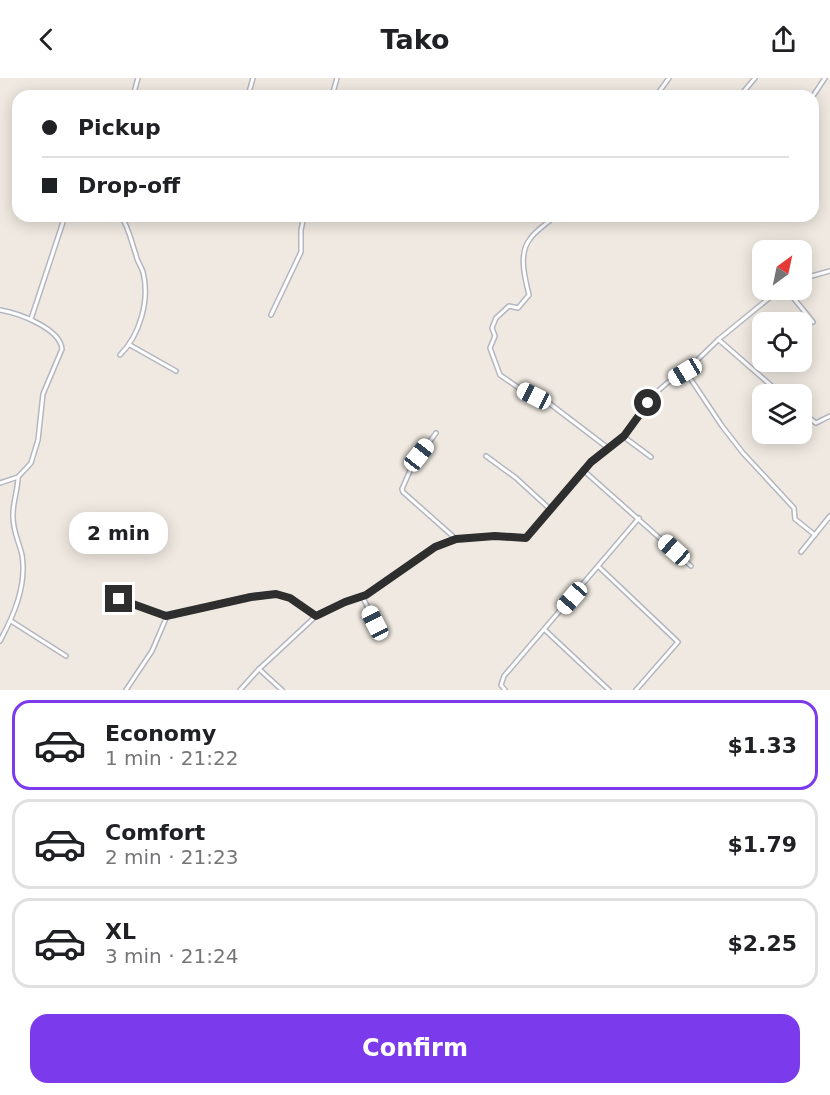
<!DOCTYPE html>
<html lang="en">
<head>
<meta charset="utf-8">
<style>
	body { margin:0; font-family:"DejaVu Sans",sans-serif; background:#f2f2f2; color:#202124; height:100vh; display:flex; flex-direction:column; font-size:22px; white-space:nowrap }
	* { box-sizing:border-box; margin:0 }
	p { font-size:20px; color:#757577 }
	.icon { flex:none; width:33px; height:33px; fill:none; stroke:currentColor; stroke-width:2; stroke-linecap:round; stroke-linejoin:round }
	.map { position:relative; height:612px; overflow:hidden }
	.sheet { display:flex; flex-direction:column; background:#fff; flex:1 }
	.sheet>* { flex:none }
	.top-card { position:absolute; left:12px; top:12px; width:807px; height:132px; border-radius:18px; box-shadow:0 3px 15px #0003; display:grid; align-content:center; height:132px; padding:0 30px; background:#fff }
	.needle { width:39px; rotate:33deg }
	.controls { position:absolute; left:752px; top:162px; display:grid; gap:12px }
	.controls a { display:grid; place-items:center; width:60px; height:60px; border-radius:12px; background:#fff; box-shadow:0 3px 15px #0003; font-size:30px }
	.end { position:absolute; width:27px; height:27px; margin:-14px; border:8px solid #2e2e2e; background:#fff; box-shadow:0 0 0 3px #fff }
	.from { border-radius:50% }
	.bubble { position:absolute; height:42px; border-radius:18px; background:#fff; box-shadow:0 3px 15px #0003; font-size:20px; font-weight:700; line-height:42px; text-align:center }
	.car { position:absolute; width:18px; height:36px; margin:-18px -9px; border-radius:8px; box-shadow:0 0 4px 2px #0007; background:linear-gradient(#fff 24%,#345 0 40%,#fff 0 76%,#345 0 86%,#fff 0) }
	.top-card b { display:flex; align-items:center; gap:21px; height:57px; font-size:22px }
	.top-card b+b { border-top:2px solid #e0e0e0 }
	.top-card i { width:15px; height:15px; background:#202124 }
	ul { padding:10px 0 0; list-style:none }
	li { display:flex; align-items:center; gap:18px; height:90px; margin:0 12px 9px; padding:0 18px; border:3px solid #e0e0e0; border-radius:18px }
	li div { flex:1 }
	li b { display:block; font-size:22px }
	li em { font-style:normal; font-weight:700 }
	li.selected { border-color:#7c3aed }
	li>.icon { width:54px; height:54px; stroke-width:1.5 }
	.action { display:flex; gap:12px; margin-top:auto; padding:12px 30px }
	.action a { flex:1; height:69px; border-radius:18px; background:#7c3aed; color:#fff; font-size:24px; font-weight:700; line-height:69px; text-align:center }
	header { display:flex; justify-content:space-between; align-items:center; height:78px; padding:0 30px; background:#fff; font-size:27px; font-weight:700 }
	.map>svg:first-child { display:block }
</style>
</head>
<body>
<header><svg class="icon" aria-label="back" viewBox="0 0 24 24"><path d="M15 5l-7 7 7 7"/></svg>Tako<svg class="icon" aria-label="share" viewBox="0 0 24 24"><path d="M12 15V3M7 8l5-5 5 5M5 13v7h14v-7"/></svg></header>
<div class="map">
<svg width="830" height="612" viewBox="0 0 830 612">
	<rect width="100%" height="100%" fill="#efe9e1"/>
	<g fill="none" stroke-linecap="round" stroke-linejoin="round">
		<defs>
			<g id="service">
				<polyline points="133,18 138,0"/>
				<polyline points="248,18 253,0"/>
				<polyline points="332,18 337,0"/>
				<polyline points="656,18 669,0"/>
				<polyline points="740,18 755,0"/>
				<polyline points="813,18 825,0"/>
				<path d="M555,138C547,146 536,152 530,161C518,176 525,200 529,217L518,230L509,228L496,240L492,250L495,258L490,270L500,297L519,310L549,325L608,370"/>
				<polyline points="801,201 830,193"/>
				<polyline points="787,212 813,244"/>
				<path d="M0,232C18,235 60,250 62,271L43,316L38,362L31,385L18,399L0,405"/>
				<polyline points="271,237 301,174 301,152 304,138"/>
				<polyline points="31,241 65,138"/>
				<polyline points="719,262 781,316"/>
				<polyline points="130,267 176,293"/>
				<path d="M120,277C140,257 150,222 143,194C141,188 137,183 136,177C131,163 129,150 121,138"/>
				<polyline points="686,294 722,348 743,375 794,430 795,441 815,457"/>
				<polyline points="801,334 816,345 830,338"/>
				<polyline points="436,355 413,386 402,411 403,414 456,461"/>
				<polyline points="624,359 651,379"/>
				<polyline points="486,378 516,400 551,432"/>
				<polyline points="583,392 691,488"/>
				<polyline points="801,474 830,438"/>
				<polyline points="599,489 678,564 636,612"/>
				<polyline points="363,520 376,545"/>
				<polyline points="119,521 167,538 251,518 276,516 290,520 316,538"/>
				<polyline points="11,543 66,578"/>
				<polyline points="545,552 609,612"/>
				<path d="M0,563C14,537 27,507 22,477C19,463 12,452 13,436C13,424 18,411 18,399"/>
				<polyline points="259,591 282,612"/>
				<polyline points="126,612 152,573 167,538"/>
				<polyline points="240,612 259,591 316,538 345,524 366,517 435,469 456,461 495,458 526,460 591,384 624,359 658,313 667,305 685,294 719,261 779,212"/>
				<polyline points="505,612 501,607 504,598 639,440"/>
			</g>
		</defs>
		<use href="#service" stroke="#b4b7c1" stroke-width="6"/>
		<use href="#service" stroke="#fff" stroke-width="3"/>
	</g>
	<g fill="none" stroke-linecap="round" stroke-linejoin="round">
		<polyline stroke="#2e2e2e" stroke-width="8" points="119,521 166,538 251,519 276,516 290,520 316,538 345,524 366,517 435,469 456,461 495,458 526,460 591,384 624,358 648,325"/>
	</g>
</svg>
<div class="controls">
<a><svg class="needle" viewBox="-14 -14 28 28"><path d="M0-13l5 13h-10z" fill="#e53935"/><path d="M0 13l5-13h-10z" fill="#757577"/></svg></a>
<a><svg class="icon" aria-label="locate" viewBox="0 0 24 24"><circle cx="12" cy="12" r="6"/><path d="M12 2v4M12 18v4M2 12h4M18 12h4"/></svg></a>
<a><svg class="icon" aria-label="layers" viewBox="0 0 24 24"><path d="M12 4l9 5-9 5-9-5zM3 14l9 5 9-5"/></svg></a>
</div>
<i class="end from" style="left:648px;top:325px"></i>
<i class="end" style="left:119px;top:521px"></i>
<div class="bubble" style="left:69px;top:434px;width:99px">2 min</div>
<i class="car" style="left:685px;top:294px;rotate:239deg"></i>
<i class="car" style="left:534px;top:318px;rotate:297deg"></i>
<i class="car" style="left:419px;top:377px;rotate:38deg"></i>
<i class="car" style="left:674px;top:472px;rotate:312deg"></i>
<i class="car" style="left:572px;top:520px;rotate:221deg"></i>
<i class="car" style="left:375px;top:545px;rotate:333deg"></i>
<div class="top-card">
<b><i class="from"></i>Pickup</b>
<b><i></i>Drop-off</b>
</div>
</div>
<section class="sheet">
<ul>
<li class="selected"><svg class="icon" aria-label="car" viewBox="0 0 24 24"><path d="M5 17H2v-5l4-1 3-4h7l3 4 3 1v5h-3M9 17h6M6 11h13"/><circle cx="7" cy="17" r="2"/><circle cx="17" cy="17" r="2"/></svg><div><b>Economy</b><p>1 min · 21:22</p></div><em>$1.33</em></li>
<li><svg class="icon" aria-label="car" viewBox="0 0 24 24"><path d="M5 17H2v-5l4-1 3-4h7l3 4 3 1v5h-3M9 17h6M6 11h13"/><circle cx="7" cy="17" r="2"/><circle cx="17" cy="17" r="2"/></svg><div><b>Comfort</b><p>2 min · 21:23</p></div><em>$1.79</em></li>
<li><svg class="icon" aria-label="car" viewBox="0 0 24 24"><path d="M5 17H2v-5l4-1 3-4h7l3 4 3 1v5h-3M9 17h6M6 11h13"/><circle cx="7" cy="17" r="2"/><circle cx="17" cy="17" r="2"/></svg><div><b>XL</b><p>3 min · 21:24</p></div><em>$2.25</em></li>
</ul>
<div class="action"><a>Confirm</a></div>
</section>
</body>
</html>
